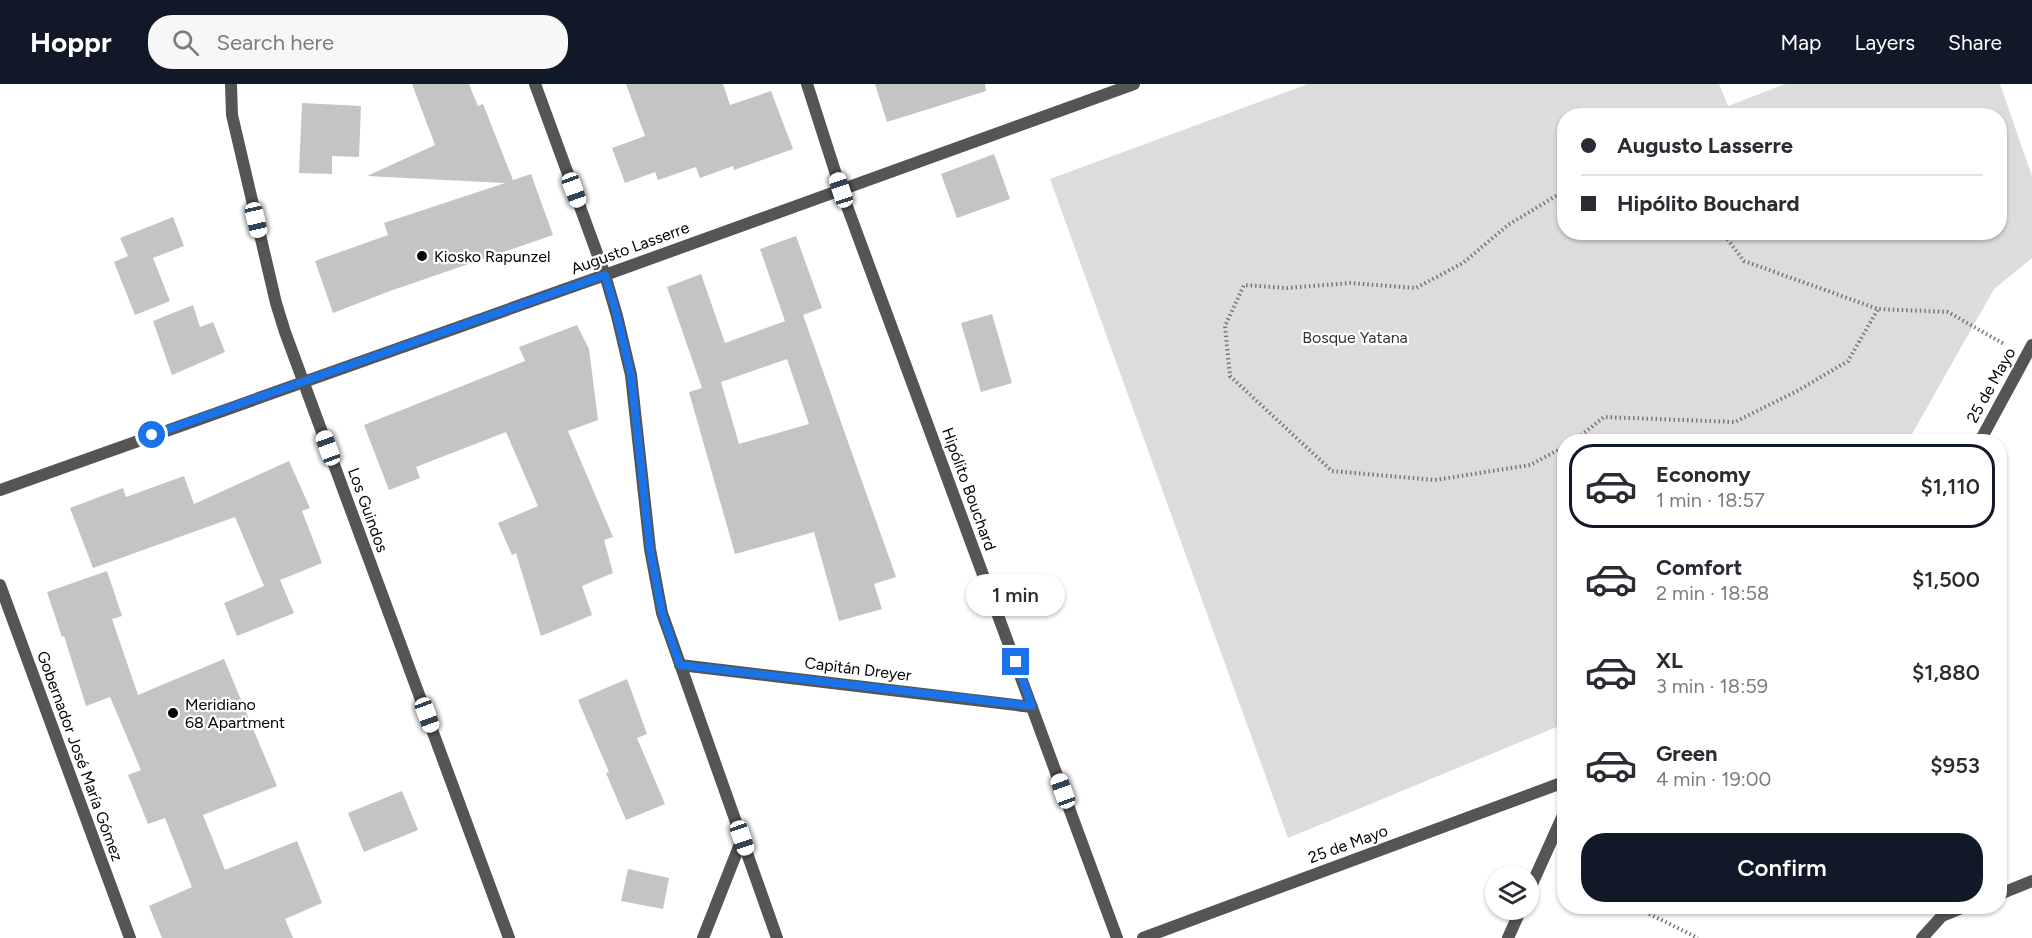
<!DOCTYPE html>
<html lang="en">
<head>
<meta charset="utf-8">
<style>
	body { margin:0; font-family:Figtree,sans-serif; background:#f7f7f7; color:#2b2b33; height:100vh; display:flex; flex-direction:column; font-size:22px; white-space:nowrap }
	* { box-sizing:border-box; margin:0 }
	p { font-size:20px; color:#7c7c81 }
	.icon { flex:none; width:33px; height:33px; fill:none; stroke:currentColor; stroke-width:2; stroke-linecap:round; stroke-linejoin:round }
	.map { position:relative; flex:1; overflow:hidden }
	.details { position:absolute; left:1557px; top:350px; width:450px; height:480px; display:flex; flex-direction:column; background:#fff; border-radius:24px; box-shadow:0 2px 4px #0004 }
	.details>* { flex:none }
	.guide { position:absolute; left:1557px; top:24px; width:450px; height:132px; border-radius:24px; box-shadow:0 2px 4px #0004; display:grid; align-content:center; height:132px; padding:0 24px; background:#fff }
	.fabs { position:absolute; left:1485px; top:782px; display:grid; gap:12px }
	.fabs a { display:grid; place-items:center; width:54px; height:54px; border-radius:50%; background:#fff; box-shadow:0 2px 4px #0004; font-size:30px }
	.end { position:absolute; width:27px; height:27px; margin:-14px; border:8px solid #1a73e8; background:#fff; box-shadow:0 0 0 3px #fff }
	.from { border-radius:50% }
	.bubble { position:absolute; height:42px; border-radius:21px; background:#fff; box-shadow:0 2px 4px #0004; font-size:20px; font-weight:600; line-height:42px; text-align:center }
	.car { position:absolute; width:18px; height:36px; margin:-18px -9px; border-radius:8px; box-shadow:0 0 4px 2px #0007; background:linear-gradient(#fff 24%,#345 0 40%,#fff 0 76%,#345 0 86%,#fff 0) }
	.guide b { display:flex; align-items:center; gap:21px; height:57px; font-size:22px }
	.guide b+b { border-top:2px solid #e1e1e2 }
	.guide i { width:15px; height:15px; background:#2b2b33 }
	ul { padding:10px 0 0; list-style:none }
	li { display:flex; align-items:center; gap:18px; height:84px; margin:0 12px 9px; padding:0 12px; border:3px solid transparent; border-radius:24px }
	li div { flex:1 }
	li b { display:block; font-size:22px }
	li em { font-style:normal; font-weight:600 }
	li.selected { border-color:#111827 }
	li>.icon { width:54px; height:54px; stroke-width:1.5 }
	.button { display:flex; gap:12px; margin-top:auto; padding:12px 24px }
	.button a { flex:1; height:69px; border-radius:24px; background:#111827; color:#fff; font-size:24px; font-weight:600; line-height:69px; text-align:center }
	header { display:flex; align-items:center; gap:36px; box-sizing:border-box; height:84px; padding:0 30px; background:#111827; color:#fff }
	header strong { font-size:28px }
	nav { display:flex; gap:33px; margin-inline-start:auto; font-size:21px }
	.search { width:420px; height:54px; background:#f7f7f7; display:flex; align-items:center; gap:15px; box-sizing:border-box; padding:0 21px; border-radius:24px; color:#7c7c81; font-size:22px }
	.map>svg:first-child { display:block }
</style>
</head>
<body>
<header>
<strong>Hoppr</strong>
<div class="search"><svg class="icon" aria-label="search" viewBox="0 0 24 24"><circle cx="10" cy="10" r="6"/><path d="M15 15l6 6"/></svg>Search here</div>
<nav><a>Map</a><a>Layers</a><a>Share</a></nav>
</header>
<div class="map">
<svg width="2032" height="854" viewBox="0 0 2032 854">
	<rect width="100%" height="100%" fill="#fff"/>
	<path fill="#dcdcdc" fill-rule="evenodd" d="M1308,0H1719L1728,22L1785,0H2000L2032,92V174L1994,205L1908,357H1564V640L1288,754L1050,95ZM1564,32H2000V148H1564Z"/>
	<g fill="#c4c4c4" fill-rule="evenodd">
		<polygon points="412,0 469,0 478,22 483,20 513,96 531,90 553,151 390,207 333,229 315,177 388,151 384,139 505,99 367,92 435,61"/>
		<polygon points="626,0 723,0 730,21 771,7 793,65 734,86 733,82 700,94 696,83 658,96 655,88 625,99 612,64 645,52"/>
		<polygon points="875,0 985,0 986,7 887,38"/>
		<polygon points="302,19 361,22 359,73 332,72 332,90 299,89"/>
		<polygon points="994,70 1010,115 957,134 941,90"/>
		<polygon points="173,133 184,162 153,174 170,217 135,231 114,178 128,172 120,154"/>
		<path d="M796,152L822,224L803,231L896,493L874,500L882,525L839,537L814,448L735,470L689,308L702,304L667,203L701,190L725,259L785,237L760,165ZM787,275L809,340L739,360L721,298Z"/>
		<polygon points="193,221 200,243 213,238 225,268 172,291 153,237"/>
		<polygon points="992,230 1012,299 981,308 961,239"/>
		<polygon points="577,241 589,265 598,336 568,347 613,453 604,456 613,489 582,502 592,531 541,552 516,469 512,471 498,439 538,422 506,348 416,383 420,394 389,406 364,341 525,277 519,263"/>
		<polygon points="289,377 310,424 302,427 322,479 280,496 294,529 237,552 224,519 264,502 235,433 93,484 70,424 123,404 126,413 184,392 194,420"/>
		<polygon points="107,487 122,532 112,535 138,611 224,575 277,702 203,731 225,786 297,757 322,819 285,835 293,854 162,854 149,822 192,803 165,734 148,740 128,691 141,686 110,613 86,622 64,552 62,553 47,508"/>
		<polygon points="627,595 647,650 637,654 665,720 626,736 606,689 609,688 578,616"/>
		<polygon points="402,707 418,746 364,768 348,729"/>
		<polygon points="628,785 669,794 663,825 621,817"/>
	</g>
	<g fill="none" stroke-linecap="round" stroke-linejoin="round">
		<g stroke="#777" stroke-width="4" stroke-dasharray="1.5 3" stroke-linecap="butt">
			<polyline points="1564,107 1508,141 1463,179 1416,204 1350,199 1287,204 1244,201 1225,242 1230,292 1332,387 1435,396 1530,381 1564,363"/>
			<polyline points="1722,148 1744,177 1878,225 1948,228 2004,260"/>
			<polyline points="1574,357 1604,333 1735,338 1799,306 1848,277 1878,225"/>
			<polyline points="1633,822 1698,854"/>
		</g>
		<g stroke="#555" stroke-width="12">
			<polyline points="231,0 232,31 276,219 285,248 509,854"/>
			<polyline points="535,0 605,191 617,232 631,291 650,465 662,529 777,854"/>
			<polyline points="807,0 841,106 1117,854"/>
			<polyline points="1980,357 2032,261"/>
			<polyline points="0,406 605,191 1134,0"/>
			<polyline points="0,501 130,854"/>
			<polyline points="680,581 1032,623"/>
			<polyline points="1528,809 1564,729"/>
			<polyline points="2000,810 2032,797"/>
			<polyline points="703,854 742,755"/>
			<polyline points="1143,854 1564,698"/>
			<polyline points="1508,854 1521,825"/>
			<polyline points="1922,854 1942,832 1967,822"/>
		</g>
	</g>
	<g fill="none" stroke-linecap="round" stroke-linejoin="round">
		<polyline stroke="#1a73e8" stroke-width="8" points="152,351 605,191 617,232 631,291 650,465 662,529 680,581 1032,622 1016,578"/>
	</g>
	<g fill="#000" stroke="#fff" stroke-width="2">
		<circle cx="422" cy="172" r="6"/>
		<circle cx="173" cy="629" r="6"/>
	</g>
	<g text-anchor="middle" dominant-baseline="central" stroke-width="4.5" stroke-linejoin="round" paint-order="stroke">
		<g font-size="16" fill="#000" stroke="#fff">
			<text transform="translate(630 164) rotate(-20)">Augusto Lasserre</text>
			<text transform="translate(1991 301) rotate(-61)">25 de Mayo</text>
			<text transform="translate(969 405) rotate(70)">Hipólito Bouchard</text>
			<text transform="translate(368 426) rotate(70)">Los Guindos</text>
			<text transform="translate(858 585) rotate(7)">Capitán Dreyer</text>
			<text transform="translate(80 672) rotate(70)">Gobernador José María Gómez</text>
			<text transform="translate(1348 760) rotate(-20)">25 de Mayo</text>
		</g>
		<g font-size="16" fill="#000" stroke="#fff" text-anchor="start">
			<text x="434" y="172">Kiosko Rapunzel</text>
			<text x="185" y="620">Meridiano<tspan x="185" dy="18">68 Apartment</tspan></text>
		</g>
		<g font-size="16" fill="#333" stroke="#fff">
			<text x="1355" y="253">Bosque Yatana</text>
		</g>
	</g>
</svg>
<div class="fabs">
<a><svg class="icon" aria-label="layers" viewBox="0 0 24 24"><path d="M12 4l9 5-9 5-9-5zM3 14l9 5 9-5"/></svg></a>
</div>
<i class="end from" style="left:152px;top:351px"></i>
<i class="end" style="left:1016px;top:578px"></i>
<div class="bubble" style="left:966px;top:490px;width:99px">1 min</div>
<i class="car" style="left:574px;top:106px;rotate:160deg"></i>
<i class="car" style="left:841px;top:106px;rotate:342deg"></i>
<i class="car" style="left:256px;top:136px;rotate:167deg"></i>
<i class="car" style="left:328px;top:364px;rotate:340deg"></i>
<i class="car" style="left:427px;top:631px;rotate:160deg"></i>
<i class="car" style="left:1063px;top:707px;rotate:340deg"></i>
<i class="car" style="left:742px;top:754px;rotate:161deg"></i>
<div class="guide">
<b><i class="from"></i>Augusto Lasserre</b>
<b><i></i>Hipólito Bouchard</b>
</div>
<section class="details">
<ul>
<li class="selected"><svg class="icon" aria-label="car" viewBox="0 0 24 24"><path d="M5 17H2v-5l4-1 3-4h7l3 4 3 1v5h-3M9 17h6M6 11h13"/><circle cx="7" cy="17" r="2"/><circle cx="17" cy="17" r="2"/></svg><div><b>Economy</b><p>1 min · 18:57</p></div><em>$1,110</em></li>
<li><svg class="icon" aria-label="car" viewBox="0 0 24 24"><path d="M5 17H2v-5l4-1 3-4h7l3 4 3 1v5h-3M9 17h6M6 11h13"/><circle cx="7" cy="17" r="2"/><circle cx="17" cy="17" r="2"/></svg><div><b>Comfort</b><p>2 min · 18:58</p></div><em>$1,500</em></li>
<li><svg class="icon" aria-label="car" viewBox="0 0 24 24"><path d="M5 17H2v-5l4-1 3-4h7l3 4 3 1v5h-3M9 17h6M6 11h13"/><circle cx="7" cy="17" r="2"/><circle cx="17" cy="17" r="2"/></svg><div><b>XL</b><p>3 min · 18:59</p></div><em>$1,880</em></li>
<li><svg class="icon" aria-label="car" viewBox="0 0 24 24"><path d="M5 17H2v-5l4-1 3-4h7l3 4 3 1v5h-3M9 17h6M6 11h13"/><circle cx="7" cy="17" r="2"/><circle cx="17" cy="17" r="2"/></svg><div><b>Green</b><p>4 min · 19:00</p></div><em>$953</em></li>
</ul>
<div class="button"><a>Confirm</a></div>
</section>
</div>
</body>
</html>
